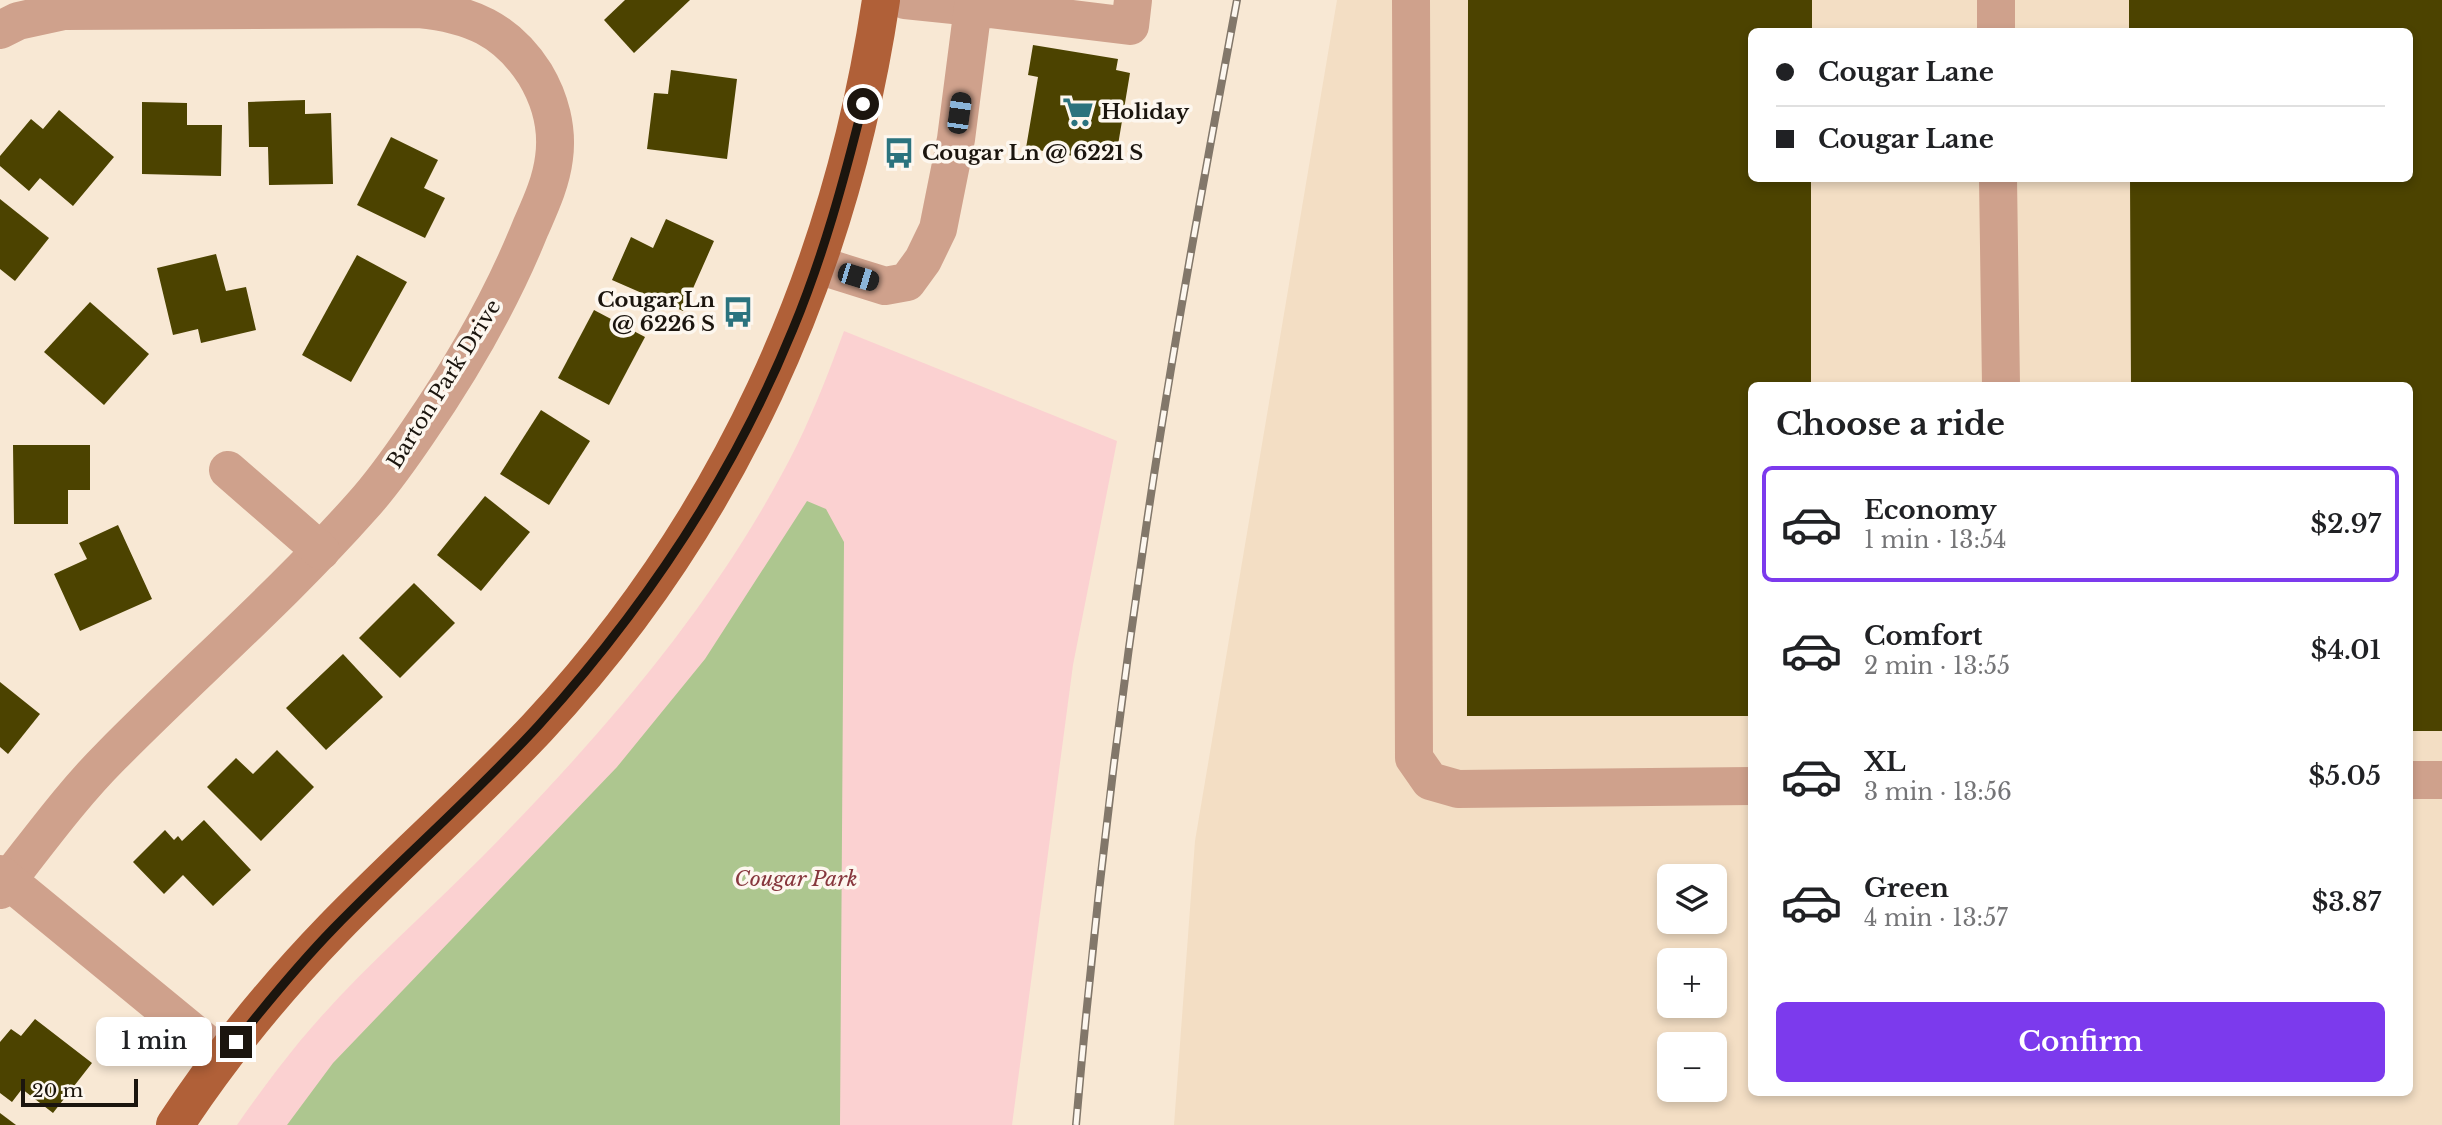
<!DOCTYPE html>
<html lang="en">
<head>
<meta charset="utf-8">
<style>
	body { margin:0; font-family:"Libre Baskerville",serif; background:#f6f6f6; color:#202124; height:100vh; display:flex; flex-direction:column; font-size:26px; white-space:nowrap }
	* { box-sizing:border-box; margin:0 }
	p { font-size:23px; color:#757577 }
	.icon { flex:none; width:38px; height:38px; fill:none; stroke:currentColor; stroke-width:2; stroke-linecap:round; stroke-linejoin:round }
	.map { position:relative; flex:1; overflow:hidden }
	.side { position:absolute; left:1748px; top:382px; width:665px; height:714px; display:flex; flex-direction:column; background:#fff; border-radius:10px; box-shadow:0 4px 10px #0003 }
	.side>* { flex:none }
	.banner { position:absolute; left:1748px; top:28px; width:665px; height:154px; border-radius:10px; box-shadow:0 4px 10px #0003; display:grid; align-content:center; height:154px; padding:0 28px; background:#fff }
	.buttons { position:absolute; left:1657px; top:864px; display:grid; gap:14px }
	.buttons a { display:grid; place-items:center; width:70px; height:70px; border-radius:10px; background:#fff; box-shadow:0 4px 10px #0003; font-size:35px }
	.scale { position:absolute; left:21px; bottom:18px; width:117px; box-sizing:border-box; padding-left:7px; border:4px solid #1b150e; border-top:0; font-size:19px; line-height:24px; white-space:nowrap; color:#1b150e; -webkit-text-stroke:5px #fdf7ef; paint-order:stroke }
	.end { position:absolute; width:32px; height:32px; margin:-16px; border:9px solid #1b150e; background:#fff; box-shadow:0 0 0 4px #fff }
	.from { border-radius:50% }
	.bubble { position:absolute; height:49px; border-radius:10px; background:#fff; box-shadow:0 4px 10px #0003; font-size:23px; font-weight:600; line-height:49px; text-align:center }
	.car { position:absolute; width:21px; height:42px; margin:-21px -10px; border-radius:9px; box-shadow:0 0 5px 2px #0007; background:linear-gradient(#222 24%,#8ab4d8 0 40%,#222 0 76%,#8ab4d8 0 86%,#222 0) }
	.banner b { display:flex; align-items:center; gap:24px; height:66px; font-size:26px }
	.banner b+b { border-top:2px solid #e0e0e0 }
	.banner i { width:18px; height:18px; background:#202124 }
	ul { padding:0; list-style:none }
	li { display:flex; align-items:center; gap:21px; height:116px; margin:0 14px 10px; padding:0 14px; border:4px solid transparent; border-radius:10px }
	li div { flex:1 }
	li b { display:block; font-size:26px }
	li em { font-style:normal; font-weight:600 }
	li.selected { border-color:#7c3aed }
	li>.icon { width:63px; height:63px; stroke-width:1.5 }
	h2 { padding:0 28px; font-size:32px; line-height:84px }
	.primary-button { display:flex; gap:14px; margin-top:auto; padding:14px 28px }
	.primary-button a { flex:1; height:80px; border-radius:10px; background:#7c3aed; color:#fff; font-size:28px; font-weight:600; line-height:80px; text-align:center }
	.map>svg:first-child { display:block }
</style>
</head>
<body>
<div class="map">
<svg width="2442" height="1125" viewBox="0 0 2442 1125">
	<rect width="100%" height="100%" fill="#f8e8d4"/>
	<path fill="#f3dec4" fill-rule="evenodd" d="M1337,0H2442V1125H1174L1195,841ZM1752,32H2410V178H1752ZM1752,385H2410V1092H1752ZM1670,877H1715V922H1670ZM1670,961H1715V1006H1670ZM1670,1045H1715V1090H1670Z"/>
	<path fill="#fbd1d1" d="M844,331L1117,441L1073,665L1012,1125H237C257,1096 278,1068 300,1041C355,975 421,918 482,857C604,733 720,600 798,443C815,408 830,369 844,331Z"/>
	<polygon fill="#adc68f" points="807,501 826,509 844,542 840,1125 287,1125 333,1063 617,767 705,659"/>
	<g fill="#4c4300">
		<polygon points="625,0 690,0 634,53 604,20"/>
		<polygon points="1468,0 1812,0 1812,32 1752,32 1752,178 1811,178 1811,385 1752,385 1752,716 1467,716"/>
		<polygon points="2129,0 2442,0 2442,731 2410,731 2410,385 2131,385 2130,178 2410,178 2410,32 2129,32"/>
		<polygon points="1033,45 1118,59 1116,70 1130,73 1115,163 1026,148 1038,77 1028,75"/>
		<polygon points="671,70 737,79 727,159 647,149 654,93 668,94"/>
		<polygon points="305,100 305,114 331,113 333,184 269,185 268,147 249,147 248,102"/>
		<polygon points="142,102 187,103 187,125 222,125 221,176 142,174"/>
		<polygon points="59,110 114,157 73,206 40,178 29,191 0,166 0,156 31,119 43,129"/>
		<polygon points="391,137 438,160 424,188 445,198 425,238 357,205"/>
		<polygon points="0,199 49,238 15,281 0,269"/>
		<polygon points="666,219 714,241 683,311 612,280 631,237 653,248"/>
		<polygon points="216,254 226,291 246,287 256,330 201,343 198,329 173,335 157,268"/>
		<polygon points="357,255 407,282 351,382 302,355"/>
		<polygon points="90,302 149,354 104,405 44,352"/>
		<polygon points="594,310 645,337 609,405 558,378"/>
		<polygon points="541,410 590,441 549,505 500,474"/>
		<polygon points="13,445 90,445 90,490 68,490 68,524 14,524"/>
		<polygon points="485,496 530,532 481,591 437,555"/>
		<polygon points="118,525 152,599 80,631 54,574 87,559 79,543"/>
		<polygon points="414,583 455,623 400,678 359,638"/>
		<polygon points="343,654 383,697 326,750 286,708"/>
		<polygon points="0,682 40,714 8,754 0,747"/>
		<polygon points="277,750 314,787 261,841 207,787 236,758 253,774"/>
		<polygon points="204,820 251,870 213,906 183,875 164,894 133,862 165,830 174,840 178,836 182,841"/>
		<polygon points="35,1019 92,1063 53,1113 22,1089 12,1102 0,1093 0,1042 11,1029 21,1036"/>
		<polygon points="0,1113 16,1125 0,1125"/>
	</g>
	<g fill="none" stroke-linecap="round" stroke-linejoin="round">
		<g stroke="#cfa18c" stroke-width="38">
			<polyline points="905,0 973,7 974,0"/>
			<polyline points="1411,0 1414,758 1430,781 1458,789 1752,786"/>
			<polyline points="1996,0 1996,32"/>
			<path d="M0,30L18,21L64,11L419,9C470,14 506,29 535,74C550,99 558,129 554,158C551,183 540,206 530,229C501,301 462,368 418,432C401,457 383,483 362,506C284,594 194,672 111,756C70,797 36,845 0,890"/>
			<polyline points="1998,178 2001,385"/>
			<polyline points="818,265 885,286 907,282 923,260 938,229 956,139 973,7 1130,26 1133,0"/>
			<polyline points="228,470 321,551"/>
			<polyline points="2410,780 2442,780"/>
			<polyline points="0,874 223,1057"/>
		</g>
		<path stroke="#b06038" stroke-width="38" d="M175,1125C221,1055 275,989 333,929C400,860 472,797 537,728C727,524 840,275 881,0"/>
		<defs>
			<path id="rail" d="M1076,1125C1093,928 1116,731 1145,535C1171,356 1204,178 1237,0"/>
		</defs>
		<use href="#rail" stroke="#82776a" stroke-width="8"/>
		<use href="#rail" stroke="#fdf7ef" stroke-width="5" stroke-dasharray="16" stroke-linecap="butt"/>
	</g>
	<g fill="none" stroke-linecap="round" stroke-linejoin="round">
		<path stroke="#1b150e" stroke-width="9" d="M236,1042C267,1003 299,964 334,928C401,859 474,796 539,725C645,608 733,476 793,329C823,257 844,180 863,104"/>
	</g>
	<defs>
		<symbol id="supermarket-bare" viewBox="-9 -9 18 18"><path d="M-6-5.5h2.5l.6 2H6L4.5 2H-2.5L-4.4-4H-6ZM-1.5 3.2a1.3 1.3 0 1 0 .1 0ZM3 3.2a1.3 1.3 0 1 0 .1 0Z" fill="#2b737e" stroke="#fdf7ef" stroke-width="2.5" paint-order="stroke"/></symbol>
		<symbol id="bus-bare" viewBox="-9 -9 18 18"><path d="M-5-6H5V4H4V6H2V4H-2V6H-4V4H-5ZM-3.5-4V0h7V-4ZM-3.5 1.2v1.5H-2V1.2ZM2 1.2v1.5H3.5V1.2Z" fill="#2b737e" stroke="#fdf7ef" stroke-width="2.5" paint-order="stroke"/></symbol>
	</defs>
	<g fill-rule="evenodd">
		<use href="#supermarket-bare" x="1056" y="90" width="44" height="44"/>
		<use href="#bus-bare" x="877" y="131" width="44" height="44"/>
		<use href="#bus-bare" x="716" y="290" width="44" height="44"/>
	</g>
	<g text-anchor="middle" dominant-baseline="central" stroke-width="7" stroke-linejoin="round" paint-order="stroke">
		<g font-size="21" font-weight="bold" fill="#1b150e" stroke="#fdf7ef" text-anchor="start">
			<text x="1101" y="112">Holiday</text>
			<text x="922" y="153">Cougar Ln @ 6221 S</text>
			<text x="715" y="300" text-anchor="end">Cougar Ln<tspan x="715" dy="24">@ 6226 S</tspan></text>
		</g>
		<g font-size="21" fill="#1b150e" stroke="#fdf7ef">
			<text transform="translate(444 384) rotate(-58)">Barton Park Drive</text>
		</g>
		<g font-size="21" font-style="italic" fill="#87373d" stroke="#fdf7ef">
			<text x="796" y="879">Cougar Park</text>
		</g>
	</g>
</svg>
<div class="buttons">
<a><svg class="icon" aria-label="layers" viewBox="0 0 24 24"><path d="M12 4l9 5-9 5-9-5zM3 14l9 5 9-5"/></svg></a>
<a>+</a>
<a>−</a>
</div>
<div class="scale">20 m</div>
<i class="end from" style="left:863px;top:104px"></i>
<i class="end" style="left:236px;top:1042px"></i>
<div class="bubble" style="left:96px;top:1017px;width:116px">1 min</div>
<i class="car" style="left:959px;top:113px;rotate:8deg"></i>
<i class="car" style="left:858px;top:277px;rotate:107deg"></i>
<div class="banner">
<b><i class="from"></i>Cougar Lane</b>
<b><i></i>Cougar Lane</b>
</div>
<section class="side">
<h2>Choose a ride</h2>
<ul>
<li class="selected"><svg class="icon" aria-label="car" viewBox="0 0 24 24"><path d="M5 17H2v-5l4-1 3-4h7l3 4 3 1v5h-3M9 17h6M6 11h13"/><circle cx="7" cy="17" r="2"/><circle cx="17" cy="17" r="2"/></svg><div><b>Economy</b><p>1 min · 13:54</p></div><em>$2.97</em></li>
<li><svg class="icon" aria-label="car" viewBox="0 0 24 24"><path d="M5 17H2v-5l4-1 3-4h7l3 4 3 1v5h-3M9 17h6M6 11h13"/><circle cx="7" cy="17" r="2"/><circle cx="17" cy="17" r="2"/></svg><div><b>Comfort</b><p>2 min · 13:55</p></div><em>$4.01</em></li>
<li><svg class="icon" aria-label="car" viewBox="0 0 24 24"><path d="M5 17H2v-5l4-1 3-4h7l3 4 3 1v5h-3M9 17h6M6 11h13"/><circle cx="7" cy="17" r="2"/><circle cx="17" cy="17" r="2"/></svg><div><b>XL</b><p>3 min · 13:56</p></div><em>$5.05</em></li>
<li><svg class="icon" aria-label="car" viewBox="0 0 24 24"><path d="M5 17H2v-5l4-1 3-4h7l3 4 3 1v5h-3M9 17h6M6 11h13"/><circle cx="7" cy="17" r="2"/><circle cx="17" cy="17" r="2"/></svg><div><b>Green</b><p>4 min · 13:57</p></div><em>$3.87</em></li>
</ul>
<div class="primary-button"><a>Confirm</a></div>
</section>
</div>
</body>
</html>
